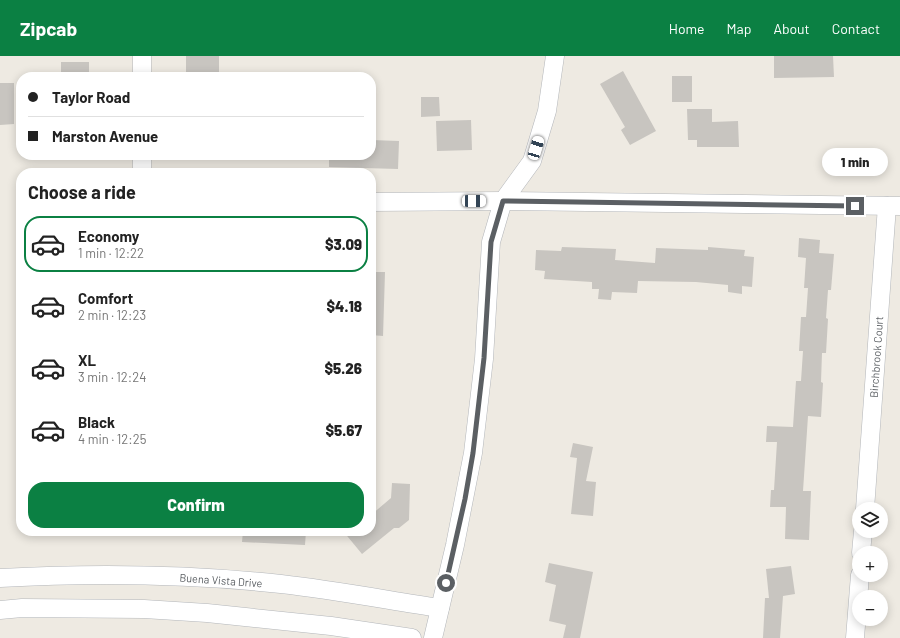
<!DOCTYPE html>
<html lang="en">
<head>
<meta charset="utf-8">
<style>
	body { margin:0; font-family:Barlow,sans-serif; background:#f2f2f2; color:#222; height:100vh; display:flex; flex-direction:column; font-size:15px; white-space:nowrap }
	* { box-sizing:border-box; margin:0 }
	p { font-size:13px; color:#767676 }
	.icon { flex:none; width:22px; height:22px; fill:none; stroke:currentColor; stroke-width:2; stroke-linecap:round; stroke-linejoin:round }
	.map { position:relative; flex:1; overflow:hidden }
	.panel { position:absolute; left:16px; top:112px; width:360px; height:368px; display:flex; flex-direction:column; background:#fff; border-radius:16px; box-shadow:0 2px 10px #0003 }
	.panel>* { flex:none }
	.hud { position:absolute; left:16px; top:16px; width:360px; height:88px; border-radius:16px; box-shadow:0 2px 10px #0003; display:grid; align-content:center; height:88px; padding:0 12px; background:#fff }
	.controls { position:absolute; left:852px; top:446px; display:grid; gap:8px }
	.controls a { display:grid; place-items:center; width:36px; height:36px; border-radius:50%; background:#fff; box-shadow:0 2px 10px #0003; font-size:20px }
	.end { position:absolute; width:18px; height:18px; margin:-9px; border:5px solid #5b5f63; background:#fff; box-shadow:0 0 0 2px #fff }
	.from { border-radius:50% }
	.bubble { position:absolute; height:28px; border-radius:14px; background:#fff; box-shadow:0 2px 10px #0003; font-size:13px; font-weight:800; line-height:28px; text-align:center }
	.car { position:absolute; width:12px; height:24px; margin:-12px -6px; border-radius:5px; box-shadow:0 0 3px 1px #0007; background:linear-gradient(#fff 24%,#345 0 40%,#fff 0 76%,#345 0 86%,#fff 0) }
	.hud b { display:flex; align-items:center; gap:14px; height:38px; font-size:15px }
	.hud b+b { border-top:1px solid #e0e0e0 }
	.hud i { width:10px; height:10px; background:#222 }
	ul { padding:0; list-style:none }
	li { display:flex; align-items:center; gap:12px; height:56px; margin:0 8px 6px; padding:0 4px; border:2px solid transparent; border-radius:16px }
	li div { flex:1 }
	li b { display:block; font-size:15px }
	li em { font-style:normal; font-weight:800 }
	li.selected { border-color:#0b8043 }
	li>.icon { width:36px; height:36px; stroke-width:1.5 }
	h2 { padding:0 12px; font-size:18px; line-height:48px }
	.primary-button { display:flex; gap:8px; margin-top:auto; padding:8px 12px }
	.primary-button a { flex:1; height:46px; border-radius:16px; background:#0b8043; color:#fff; font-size:16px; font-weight:800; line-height:46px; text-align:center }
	header { display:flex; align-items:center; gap:24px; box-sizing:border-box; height:56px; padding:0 20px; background:#0b8043; color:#fff }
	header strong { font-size:19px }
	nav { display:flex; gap:22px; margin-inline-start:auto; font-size:14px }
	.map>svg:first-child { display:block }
</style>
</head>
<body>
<header>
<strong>Zipcab</strong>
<nav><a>Home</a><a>Map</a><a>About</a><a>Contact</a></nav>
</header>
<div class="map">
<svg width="900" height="582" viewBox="0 0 900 582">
	<rect width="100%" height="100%" fill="#eeeae2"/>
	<g fill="#c8c5c0">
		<rect x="186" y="0" width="33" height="21"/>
		<polygon points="774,0 833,0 834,21 774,22"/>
		<rect x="61" y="6" width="28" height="15"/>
		<polygon points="623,15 656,75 630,89 621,74 625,71 600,28"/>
		<rect x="672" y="20" width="20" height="26"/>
		<polygon points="0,27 14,27 14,68 0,69"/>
		<polygon points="421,41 439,41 440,60 421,61"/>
		<polygon points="687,53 712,53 712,66 738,65 739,91 697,91 697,84 688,84"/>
		<polygon points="471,64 472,94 437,95 436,65"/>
		<polygon points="371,84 399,85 398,113 329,111 329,99 371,99"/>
		<polygon points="799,182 820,184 819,197 834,198 831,234 828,234 826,262 828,263 826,297 822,297 821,326 823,327 821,361 808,360 803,435 811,435 809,484 785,483 786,451 770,451 771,434 774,434 777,386 766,386 767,370 793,371 796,325 801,325 803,295 799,295 801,261 806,261 808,232 804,232 806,202 798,201"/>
		<polygon points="562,191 616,193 615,204 655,207 656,192 708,194 708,191 745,194 744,200 754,201 752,231 742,230 742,238 728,236 728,229 696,226 638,225 637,237 612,236 611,244 598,243 599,233 592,233 592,226 544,223 545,215 535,214 536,194 561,195"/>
		<polygon points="371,216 385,216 383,280 371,279"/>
		<polygon points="573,387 593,391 586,425 596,426 593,460 571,458 577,402 570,401"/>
		<polygon points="392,427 410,428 409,464 399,472 394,472 362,498 343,475 371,475 371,459 391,442"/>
		<polygon points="243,475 306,475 305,489 242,486"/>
		<polygon points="549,507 593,516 580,582 563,582 566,569 549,565 556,529 545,526"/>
		<polygon points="791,510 795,538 783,540 780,582 763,582 765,542 769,542 766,513"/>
	</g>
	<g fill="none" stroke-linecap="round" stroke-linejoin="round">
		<defs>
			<g id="minor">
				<polyline points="142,21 142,0"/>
				<polyline points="142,117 142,99"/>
				<polyline points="371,146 503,145 900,150"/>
				<polyline points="865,453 887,150"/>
				<polyline points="861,497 863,475"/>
				<path d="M0,522C93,517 188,518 281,528C334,534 387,544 440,552"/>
				<polyline points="0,554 22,552 144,553 207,557 331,570 412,582"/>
				<polyline points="433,582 455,489 473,397 484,303 491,186 503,145 532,105 547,55 555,0"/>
				<polyline points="855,582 860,519"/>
			</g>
		</defs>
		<use href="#minor" stroke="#b3b6ba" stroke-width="19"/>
		<use href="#minor" stroke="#fff" stroke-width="18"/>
	</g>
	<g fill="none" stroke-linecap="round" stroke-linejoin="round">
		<polyline stroke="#5b5f63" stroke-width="5" points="446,527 465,443 473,397 484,302 491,186 503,145 855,150"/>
	</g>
	<g text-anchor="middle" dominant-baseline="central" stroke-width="3.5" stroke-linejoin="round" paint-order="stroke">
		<g font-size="11" fill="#5b5f63" stroke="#fff">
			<text transform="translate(876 301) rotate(-86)">Birchbrook Court</text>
			<text transform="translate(221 524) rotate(4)">Buena Vista Drive</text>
		</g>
	</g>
</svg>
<div class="controls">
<a><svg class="icon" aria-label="layers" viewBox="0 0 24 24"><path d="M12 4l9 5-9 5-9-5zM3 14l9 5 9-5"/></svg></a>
<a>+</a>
<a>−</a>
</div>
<i class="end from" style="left:446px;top:527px"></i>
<i class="end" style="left:855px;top:150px"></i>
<div class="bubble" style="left:822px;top:92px;width:66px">1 min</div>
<i class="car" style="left:536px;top:92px;rotate:17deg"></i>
<i class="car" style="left:474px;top:145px;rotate:90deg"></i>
<div class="hud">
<b><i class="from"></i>Taylor Road</b>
<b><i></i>Marston Avenue</b>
</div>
<section class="panel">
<h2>Choose a ride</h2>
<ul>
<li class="selected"><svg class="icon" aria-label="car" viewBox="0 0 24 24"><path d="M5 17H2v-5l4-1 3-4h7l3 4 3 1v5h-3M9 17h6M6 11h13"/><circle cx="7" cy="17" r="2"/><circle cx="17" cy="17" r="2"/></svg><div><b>Economy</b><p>1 min · 12:22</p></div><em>$3.09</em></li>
<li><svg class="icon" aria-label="car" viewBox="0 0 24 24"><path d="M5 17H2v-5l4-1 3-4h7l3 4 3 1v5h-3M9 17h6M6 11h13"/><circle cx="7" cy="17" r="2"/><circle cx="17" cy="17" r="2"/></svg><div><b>Comfort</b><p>2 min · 12:23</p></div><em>$4.18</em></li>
<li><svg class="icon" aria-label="car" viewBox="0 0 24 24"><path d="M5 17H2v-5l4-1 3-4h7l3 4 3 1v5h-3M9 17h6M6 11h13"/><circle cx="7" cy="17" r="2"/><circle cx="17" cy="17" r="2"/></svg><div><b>XL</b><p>3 min · 12:24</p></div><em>$5.26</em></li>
<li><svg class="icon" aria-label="car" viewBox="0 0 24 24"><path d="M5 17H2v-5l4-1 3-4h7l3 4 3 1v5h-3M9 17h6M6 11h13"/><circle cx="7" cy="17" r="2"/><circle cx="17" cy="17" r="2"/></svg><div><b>Black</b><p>4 min · 12:25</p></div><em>$5.67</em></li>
</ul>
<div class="primary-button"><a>Confirm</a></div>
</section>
</div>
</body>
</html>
